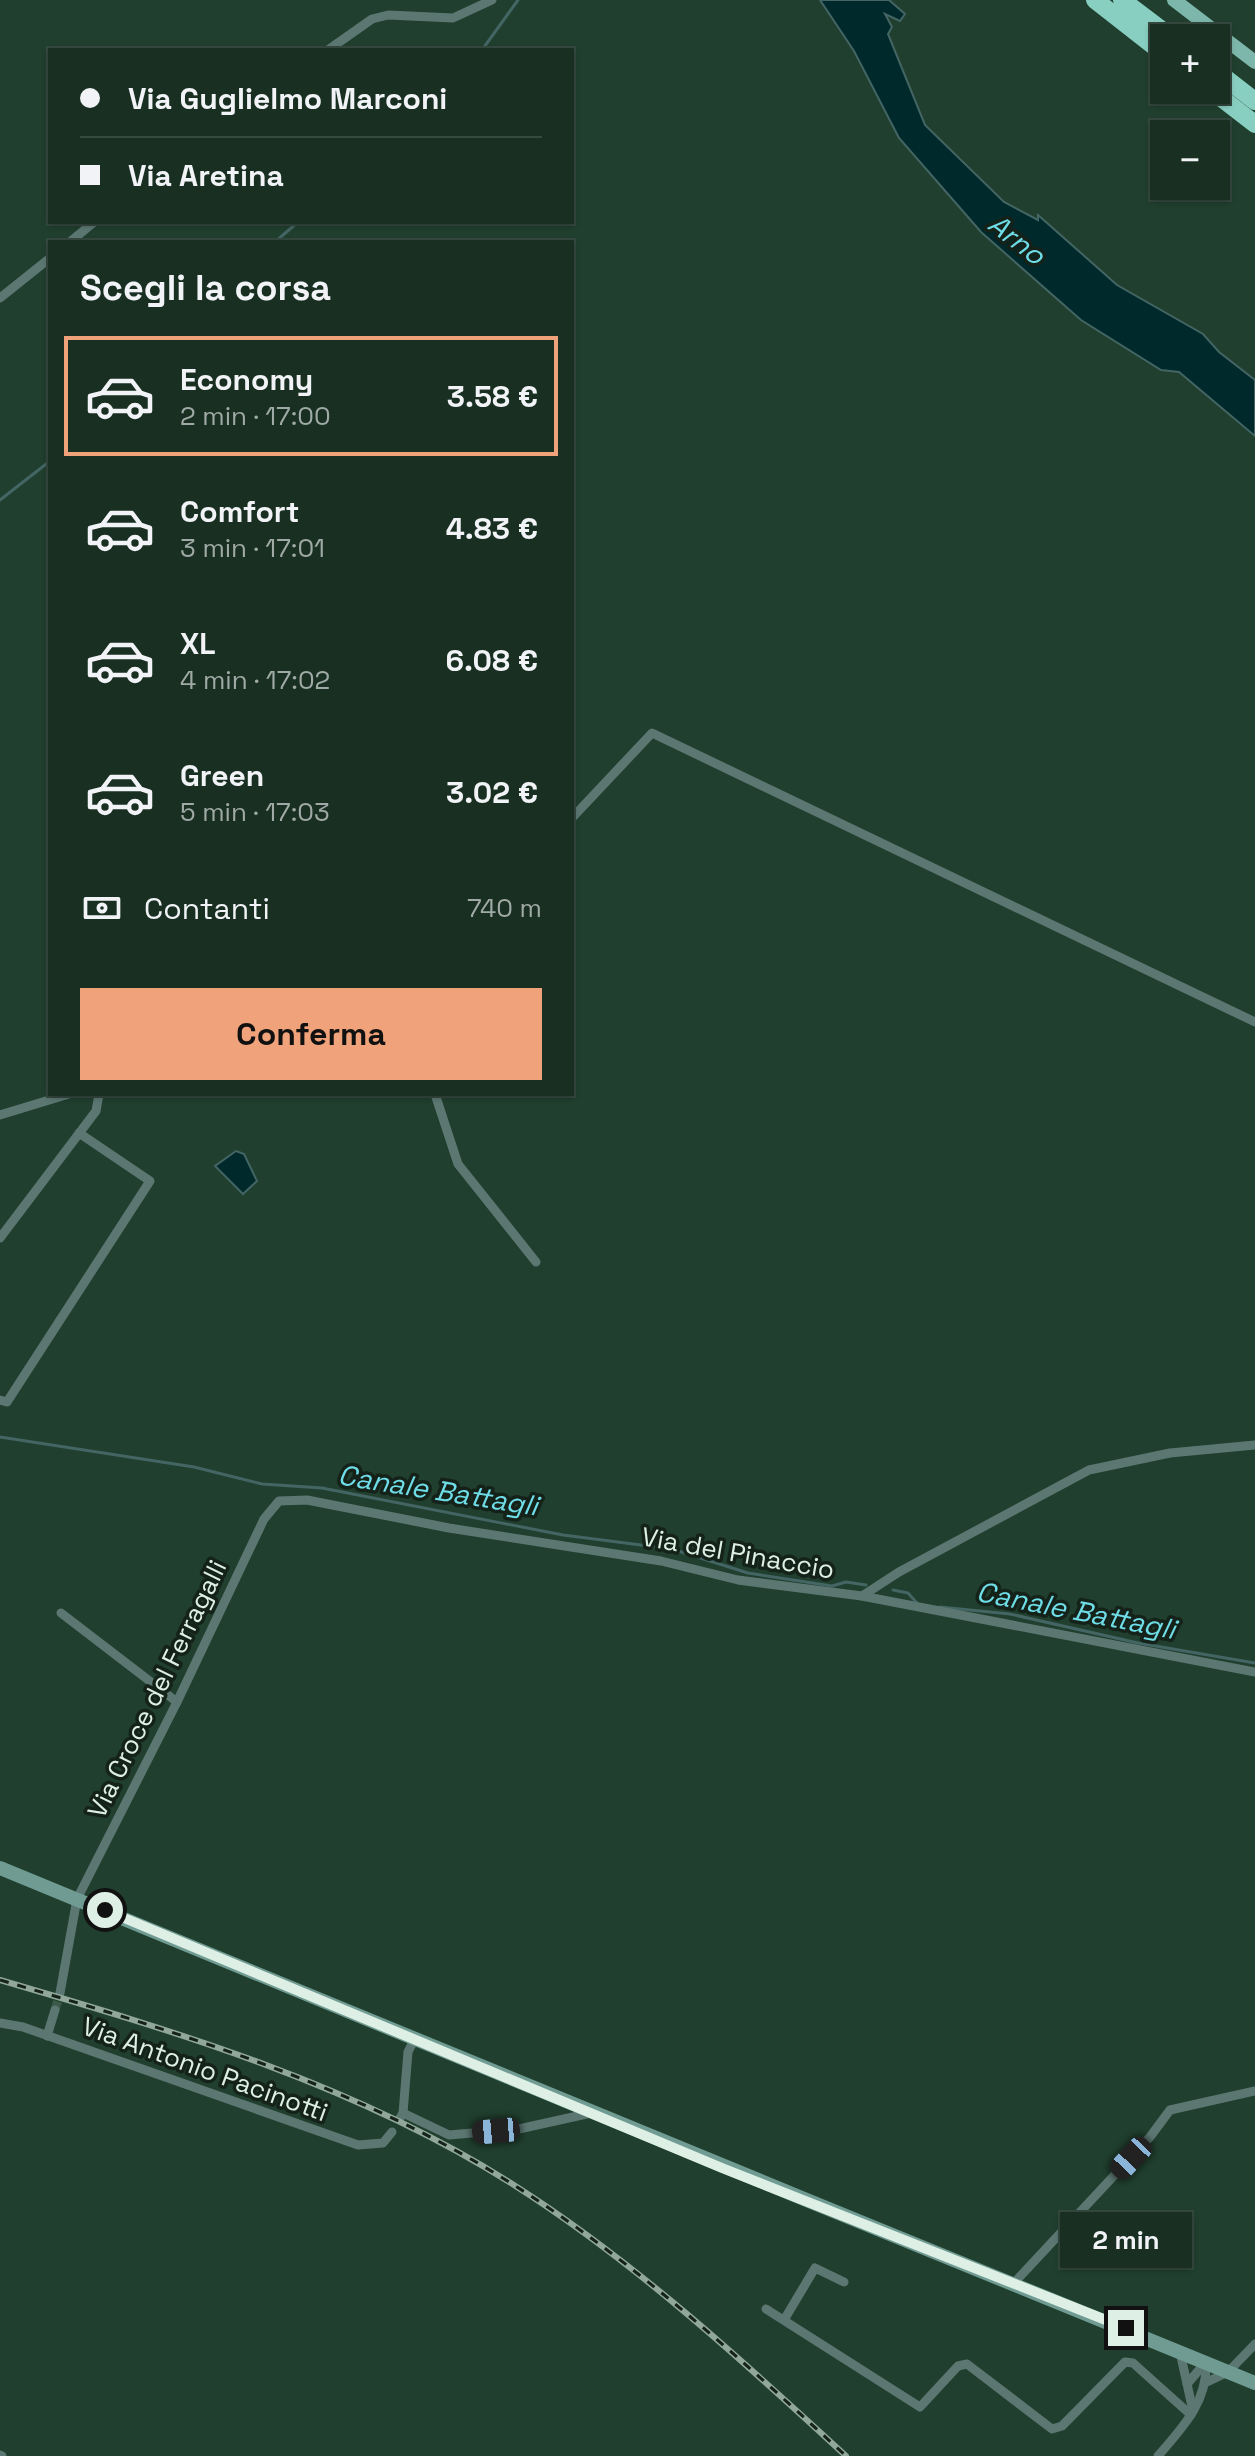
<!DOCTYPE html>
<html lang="it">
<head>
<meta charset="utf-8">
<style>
	body { margin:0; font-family:"Space Grotesk",sans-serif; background:#253b2f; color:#f1f3f6; height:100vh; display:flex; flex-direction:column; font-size:30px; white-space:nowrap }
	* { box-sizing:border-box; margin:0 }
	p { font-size:26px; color:#9fa9a5 }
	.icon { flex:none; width:44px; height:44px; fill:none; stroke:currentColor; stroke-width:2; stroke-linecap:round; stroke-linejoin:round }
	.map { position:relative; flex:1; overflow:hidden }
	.sheet { position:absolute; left:48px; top:240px; width:526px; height:856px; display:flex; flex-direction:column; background:#182f22; border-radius:0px; box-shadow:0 2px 6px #0004,0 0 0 2px #364a40 }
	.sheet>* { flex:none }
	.hud { position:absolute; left:48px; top:48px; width:526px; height:176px; border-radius:0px; box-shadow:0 2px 6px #0004,0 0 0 2px #364a40; display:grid; align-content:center; height:176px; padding:0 32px; background:#182f22 }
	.fabs { position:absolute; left:1150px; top:24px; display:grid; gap:16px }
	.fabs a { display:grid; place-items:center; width:80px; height:80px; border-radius:0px; background:#182f22; box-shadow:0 2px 6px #0004,0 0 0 2px #364a40; font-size:40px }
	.end { position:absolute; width:36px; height:36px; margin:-18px; border:10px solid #def0e5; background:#111; box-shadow:0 0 0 4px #111 }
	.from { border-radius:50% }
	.bubble { position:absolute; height:56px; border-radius:0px; background:#182f22; box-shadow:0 2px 6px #0004,0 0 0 2px #364a40; font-size:26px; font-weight:700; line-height:56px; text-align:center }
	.car { position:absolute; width:24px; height:48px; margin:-24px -12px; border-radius:10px; box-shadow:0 0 6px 2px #0007; background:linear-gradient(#222 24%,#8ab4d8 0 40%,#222 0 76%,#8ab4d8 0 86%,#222 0) }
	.hud b { display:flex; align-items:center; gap:28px; height:76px; font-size:30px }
	.hud b+b { border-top:2px solid #364a40 }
	.hud i { width:20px; height:20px; background:#f1f3f6 }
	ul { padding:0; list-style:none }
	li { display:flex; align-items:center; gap:24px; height:120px; margin:0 16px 12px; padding:0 16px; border:4px solid transparent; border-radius:0px }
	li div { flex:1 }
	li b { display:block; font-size:30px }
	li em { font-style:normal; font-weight:700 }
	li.active { border-color:#f0a27a }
	li>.icon { width:72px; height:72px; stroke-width:1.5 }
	h2 { padding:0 32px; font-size:36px; line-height:96px }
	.pay { display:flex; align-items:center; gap:20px; height:88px; padding:0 32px; font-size:30px }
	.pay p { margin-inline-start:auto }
	.button { display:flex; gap:16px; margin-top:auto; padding:16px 32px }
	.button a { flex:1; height:92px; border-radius:0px; background:#f0a27a; color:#111; font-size:32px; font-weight:700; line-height:92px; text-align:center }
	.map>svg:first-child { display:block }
</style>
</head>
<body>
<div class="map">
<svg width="1255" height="2456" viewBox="0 0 1255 2456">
	<rect width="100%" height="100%" fill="#203f2e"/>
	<g fill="#00292c" stroke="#436564" stroke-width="2">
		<polygon points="820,0 889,0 905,14 900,21 885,14 892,27 888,34 925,125 1004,202 1038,220 1038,215 1117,285 1203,334 1219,352 1255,380 1255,436 1179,372 1161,370 1081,320 981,232 899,138 854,51"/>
		<polygon points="236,1151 244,1154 257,1181 243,1194 215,1166"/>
	</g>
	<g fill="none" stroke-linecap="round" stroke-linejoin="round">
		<g stroke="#436564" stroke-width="3">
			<polyline points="482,50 518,0"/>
			<polyline points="275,242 298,222"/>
			<polyline points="0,500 50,461"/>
			<polyline points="0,1437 194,1467 262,1484 322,1488 563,1535 672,1549 748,1573 832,1586 846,1582 866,1585"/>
			<polyline points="893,1590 908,1593 917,1603"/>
			<polyline points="940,1607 1010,1614 1138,1643 1255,1663"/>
		</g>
		<polyline stroke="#3c5a49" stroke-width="9" stroke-dasharray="9 4.5" stroke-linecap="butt" points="55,2010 60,1993"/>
		<g stroke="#5c7772" stroke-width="9">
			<polyline points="328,50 372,19 388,15 453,18 492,0"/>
			<polyline points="70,242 94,222"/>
			<polyline points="0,298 50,258"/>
			<polyline points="572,818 652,733 1255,1022"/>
			<polyline points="435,1094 458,1164 536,1262"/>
			<polyline points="0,1115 69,1094"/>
			<polyline points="0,1238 96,1111 99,1094"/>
			<polyline points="0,1400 7,1402 150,1181 79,1133"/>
			<polyline points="862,1596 1255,1672"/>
			<polyline points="61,1613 177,1702"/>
			<polyline points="60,1993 77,1899 177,1702 264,1519 279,1501 307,1500 449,1528 661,1561 738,1580 862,1596 899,1572 1089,1470 1170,1453 1255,1445"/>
			<polyline points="0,2023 23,2027 358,2145 383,2143 392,2132"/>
			<polyline points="47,2036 55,2010"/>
			<polyline points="403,2113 408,2052 414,2040"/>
			<polyline points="400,2118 403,2113 449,2135 519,2129 591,2113"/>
			<polyline points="1014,2283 1150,2137 1170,2110 1255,2091"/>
			<polyline points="766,2309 920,2407 958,2366 967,2364 1052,2429 1062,2426 1125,2362 1133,2363 1191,2415"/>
			<polyline points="784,2320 815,2268 844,2282"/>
			<polyline points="1180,2352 1193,2411"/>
			<polyline points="1207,2382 1228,2372 1255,2344"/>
			<polyline points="1187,2384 1206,2362"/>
			<polyline points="0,2455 2,2456"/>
			<path d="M1158,2456C1182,2428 1208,2402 1206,2362"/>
		</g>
		<path stroke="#6f9b92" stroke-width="14" d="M0,1868C418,2040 836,2213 1255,2383"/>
		<polyline stroke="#7db6ab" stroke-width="14" points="1174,0 1255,62"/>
		<g stroke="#89cfc1" stroke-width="18">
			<polyline points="1095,0 1164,54"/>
			<polyline points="1122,0 1172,38"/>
			<polyline points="1216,71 1255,101"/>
			<polyline points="1211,90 1255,124"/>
		</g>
		<defs>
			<path id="rail" d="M0,1980C178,2032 360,2086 517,2187C636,2263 743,2361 846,2456"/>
		</defs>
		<use href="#rail" stroke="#90a79a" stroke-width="6"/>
		<use href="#rail" stroke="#15221a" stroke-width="3" stroke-dasharray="9" stroke-linecap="butt"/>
	</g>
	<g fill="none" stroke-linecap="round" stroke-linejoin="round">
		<polyline stroke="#def0e5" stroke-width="10" points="105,1910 722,2168 1126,2328"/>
	</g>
	<g text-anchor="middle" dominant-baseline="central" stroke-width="7" stroke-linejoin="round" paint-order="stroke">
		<g font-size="26" fill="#def0e5" stroke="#15221a">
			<text transform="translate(738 1553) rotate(10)">Via del Pinaccio</text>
			<text transform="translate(157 1689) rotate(-64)">Via Croce del Ferragalli</text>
			<text transform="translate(205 2069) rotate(20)">Via Antonio Pacinotti</text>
		</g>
		<g font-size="28" font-style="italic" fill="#6edde7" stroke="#15221a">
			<text transform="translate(1017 239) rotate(38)">Arno</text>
			<text transform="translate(438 1490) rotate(9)">Canale Battagli</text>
			<text transform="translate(1076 1610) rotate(11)">Canale Battagli</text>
		</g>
	</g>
</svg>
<div class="fabs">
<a>+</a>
<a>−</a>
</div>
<i class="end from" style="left:105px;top:1910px"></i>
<i class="end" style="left:1126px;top:2328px"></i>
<div class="bubble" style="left:1060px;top:2212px;width:132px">2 min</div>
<i class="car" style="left:496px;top:2131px;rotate:265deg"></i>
<i class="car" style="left:1131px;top:2158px;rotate:223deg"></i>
<div class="hud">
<b><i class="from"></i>Via Guglielmo Marconi</b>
<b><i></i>Via Aretina</b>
</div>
<section class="sheet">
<h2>Scegli la corsa</h2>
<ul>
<li class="active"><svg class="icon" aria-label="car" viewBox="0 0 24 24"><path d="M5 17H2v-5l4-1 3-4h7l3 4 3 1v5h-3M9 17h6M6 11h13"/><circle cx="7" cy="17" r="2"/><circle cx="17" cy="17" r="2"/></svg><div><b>Economy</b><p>2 min · 17:00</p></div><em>3.58 €</em></li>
<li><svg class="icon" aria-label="car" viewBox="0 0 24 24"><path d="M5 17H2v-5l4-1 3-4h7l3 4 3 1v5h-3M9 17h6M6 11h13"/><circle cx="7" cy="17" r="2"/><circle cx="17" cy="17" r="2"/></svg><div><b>Comfort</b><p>3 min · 17:01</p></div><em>4.83 €</em></li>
<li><svg class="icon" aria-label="car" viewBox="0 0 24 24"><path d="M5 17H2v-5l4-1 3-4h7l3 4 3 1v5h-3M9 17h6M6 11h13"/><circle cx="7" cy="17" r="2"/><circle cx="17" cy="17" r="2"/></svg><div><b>XL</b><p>4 min · 17:02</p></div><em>6.08 €</em></li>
<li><svg class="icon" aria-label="car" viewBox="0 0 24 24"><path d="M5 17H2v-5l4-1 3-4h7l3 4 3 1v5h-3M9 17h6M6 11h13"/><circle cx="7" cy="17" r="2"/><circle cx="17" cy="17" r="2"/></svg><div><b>Green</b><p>5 min · 17:03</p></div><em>3.02 €</em></li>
</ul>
<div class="pay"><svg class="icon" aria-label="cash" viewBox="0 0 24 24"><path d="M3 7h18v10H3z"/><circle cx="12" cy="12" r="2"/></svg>Contanti<p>740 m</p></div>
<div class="button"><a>Conferma</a></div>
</section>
</div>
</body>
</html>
